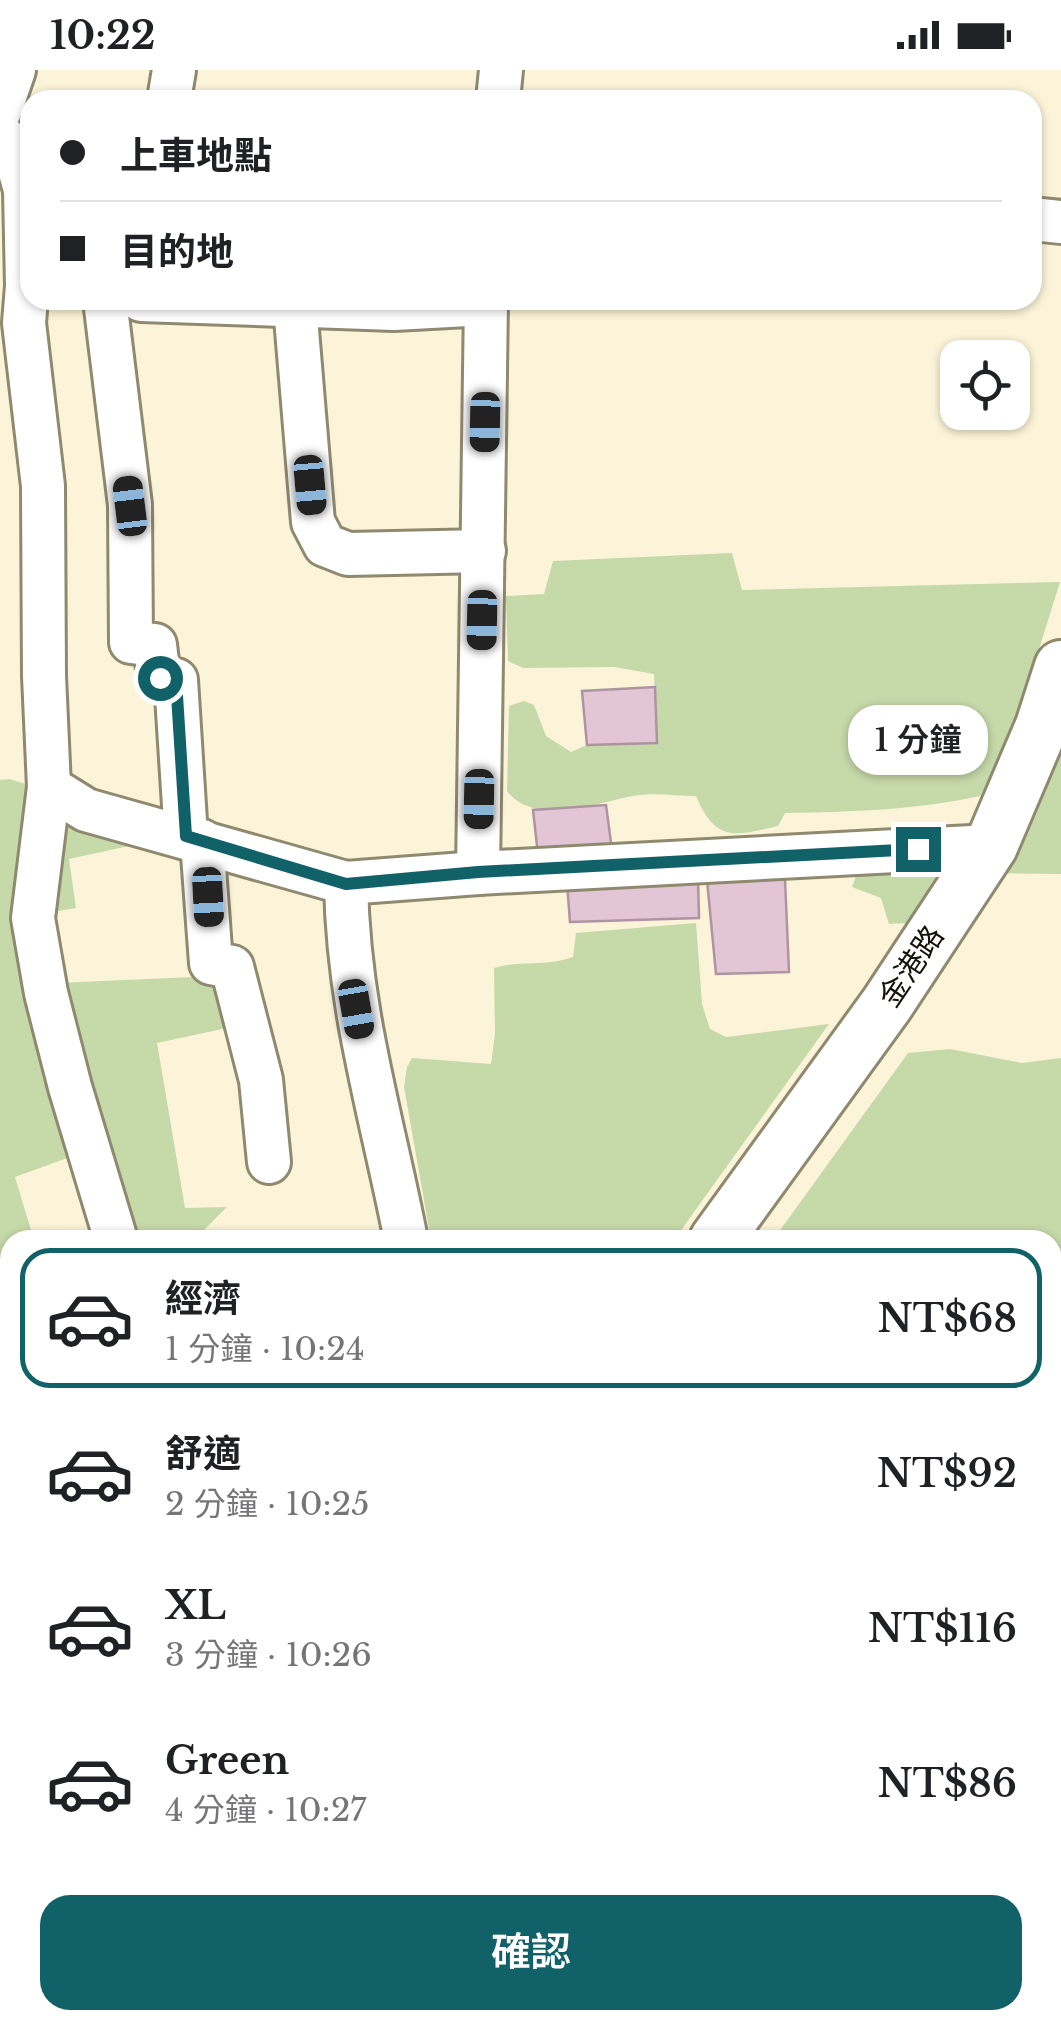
<!DOCTYPE html>
<html lang="zh-TW">
<head>
<meta charset="utf-8">
<style>
	body { margin:0; font-family:"Libre Baskerville","Noto Sans TC",serif; background:#f6f6f6; color:#202124; height:100vh; display:flex; flex-direction:column; font-size:38px; white-space:nowrap }
	* { box-sizing:border-box; margin:0 }
	p { font-size:32px; color:#757577 }
	.icon { flex:none; width:55px; height:55px; fill:none; stroke:currentColor; stroke-width:2; stroke-linecap:round; stroke-linejoin:round }
	.map { position:relative; flex:1; overflow:hidden }
	.details { position:absolute; left:0px; top:1160px; width:1062px; height:800px; display:flex; flex-direction:column; background:#fff; border-radius:30px 30px 0 0; box-shadow:0 2px 8px #0004 }
	.details>* { flex:none }
	.top-card { position:absolute; left:20px; top:20px; width:1022px; height:220px; border-radius:30px; box-shadow:0 2px 8px #0004; display:grid; align-content:center; height:220px; padding:0 40px; background:#fff }
	.tools { position:absolute; left:940px; top:270px; display:grid; gap:20px }
	.tools a { display:grid; place-items:center; width:90px; height:90px; border-radius:20px; background:#fff; box-shadow:0 2px 8px #0004; font-size:50px }
	.end { position:absolute; width:45px; height:45px; margin:-22px; border:12px solid #116268; background:#fff; box-shadow:0 0 0 5px #fff }
	.from { border-radius:50% }
	.bubble { position:absolute; height:70px; border-radius:30px; background:#fff; box-shadow:0 2px 8px #0004; font-size:32px; font-weight:600; line-height:70px; text-align:center }
	.car { position:absolute; width:30px; height:60px; margin:-30px -15px; border-radius:12px; box-shadow:0 0 8px 2px #0007; background:linear-gradient(#222 24%,#8ab4d8 0 40%,#222 0 76%,#8ab4d8 0 86%,#222 0) }
	.top-card b { display:flex; align-items:center; gap:35px; height:95px; font-size:38px }
	.top-card b+b { border-top:2px solid #e0e0e0 }
	.top-card i { width:25px; height:25px; background:#202124 }
	ul { padding:18px 0 0; list-style:none }
	li { display:flex; align-items:center; gap:30px; height:140px; margin:0 20px 15px; padding:0 20px; border:5px solid transparent; border-radius:30px }
	li div { flex:1 }
	li b { display:block; font-size:38px }
	li em { font-style:normal; font-weight:600 }
	li.current { border-color:#116268 }
	li>.icon { width:90px; height:90px; stroke-width:1.5 }
	.primary-button { display:flex; gap:20px; margin-top:auto; padding:20px 40px }
	.primary-button a { flex:1; height:115px; border-radius:30px; background:#116268; color:#fff; font-size:40px; font-weight:600; line-height:115px; text-align:center }
	.status { display:flex; justify-content:space-between; align-items:center; height:70px; padding:0 50px; background:#fff; direction:ltr }
	.status svg { height:28px; fill:currentColor }
	.map>svg:first-child { display:block }
</style>
</head>
<body>
<div class="status"><b>10:22</b><svg viewBox="0 0 49 12"><path d="M0 12V9h3v3zM5 12V6h3v6zM10 12V3h3v9zM15 12V0h3v12zM26 1h20v11H26zM47 4h2v5h-2z"/></svg></div>
<div class="map">
<svg width="1061" height="1960" viewBox="0 0 1061 1960">
	<rect width="100%" height="100%" fill="#fbf4d8"/>
	<g fill="#c6d9a9">
		<path d="M732,483L742,520L1060,512L1005,688L980,726C916,740 850,742 785,743L778,756C735,766 716,773 696,726C676,726 652,722 633,726C596,733 534,757 507,721L509,636L524,631L534,635L546,666L571,682L587,675L657,673L654,604L614,597L523,598L508,591L506,526L544,524L553,491Z"/>
		<polygon points="1061,597 1061,804 973,803"/>
		<polygon points="9,709 33,716 70,1087 15,1107 34,1170 10,1170 10,1761 0,1764 0,710"/>
		<polygon points="56,737 131,765 129,776 69,789 76,838 47,843"/>
		<polygon points="929,797 936,806 907,853 889,854 881,828 852,817 856,806"/>
		<path d="M696,853L702,934L710,959L726,967L829,954L674,1170H431L404,1017L407,997L412,988L491,994L495,964L494,898C521,890 547,897 573,887L576,863Z"/>
		<polygon points="259,904 264,950 157,973 185,1138 227,1137 194,1170 131,1170 57,913"/>
		<polygon points="950,979 1022,993 1061,988 1061,1641 1053,1642 1052,1170 773,1170 908,983"/>
		<polygon points="10,1818 10,1950 99,1950 90,1960 0,1960 0,1823"/>
		<polygon points="192,1950 511,1950 512,1960 185,1960"/>
	</g>
	<g fill="#e2c6d5" stroke="#ae94a2" stroke-width="2.5">
		<polygon points="655,617 657,673 587,675 582,621"/>
		<polygon points="606,735 612,780 538,785 533,740"/>
		<polygon points="698,809 699,848 570,852 567,813"/>
		<polygon points="785,809 789,902 716,904 707,810"/>
	</g>
	<g fill="none" stroke-linecap="round" stroke-linejoin="round">
		<defs>
			<g id="minor">
				<polyline points="169,30 174,0"/>
				<polyline points="498,30 501,0"/>
				<polyline points="0,41 14,0"/>
				<polyline points="0,63 14,80 25,120 27,216 24,253 43,416 44,606 49,717 86,740 346,813"/>
				<polyline points="1032,149 1061,152"/>
				<polyline points="105,230 130,435 131,572 155,575 159,608 176,610 186,767"/>
				<polyline points="141,230 394,239 486,234"/>
				<polyline points="486,230 478,803 991,776"/>
				<polyline points="295,236 313,452 325,475 348,484 484,481"/>
				<polyline points="49,717 33,848 46,923 70,1017 116,1170"/>
				<polyline points="202,771 211,893 232,897 261,1010 269,1092"/>
				<path d="M406,1170C382,1047 348,940 346,813L478,803"/>
				<polyline points="0,1791 10,1787"/>
				<polyline points="541,1950 542,1960"/>
			</g>
			<g id="major">
				<polyline points="716,1170 887,934 991,776 1042,656 1061,597"/>
				<polyline points="137,1960 145,1950"/>
			</g>
		</defs>
		<use href="#minor" stroke="#8f8970" stroke-width="48"/>
		<use href="#major" stroke="#8f8970" stroke-width="58"/>
		<use href="#minor" stroke="#fff" stroke-width="42"/>
		<use href="#major" stroke="#fff" stroke-width="52"/>
	</g>
	<g fill="none" stroke-linecap="round" stroke-linejoin="round">
		<polyline stroke="#116268" stroke-width="12" points="160,608 176,610 186,766 346,814 478,802 918,779"/>
	</g>
	<g text-anchor="middle" dominant-baseline="central" stroke-width="9" stroke-linejoin="round" paint-order="stroke">
		<g font-size="30" fill="#16140a" stroke="#fff">
			<text transform="translate(911 896) rotate(-56)">金港路</text>
		</g>
	</g>
</svg>
<div class="tools">
<a><svg class="icon" aria-label="locate" viewBox="0 0 24 24"><circle cx="12" cy="12" r="6"/><path d="M12 2v4M12 18v4M2 12h4M18 12h4"/></svg></a>
</div>
<i class="end from" style="left:160px;top:608px"></i>
<i class="end" style="left:918px;top:779px"></i>
<div class="bubble" style="left:848px;top:635px;width:140px">1 分鐘</div>
<i class="car" style="left:485px;top:352px;rotate:181deg"></i>
<i class="car" style="left:310px;top:415px;rotate:175deg"></i>
<i class="car" style="left:130px;top:436px;rotate:353deg"></i>
<i class="car" style="left:482px;top:550px;rotate:181deg"></i>
<i class="car" style="left:479px;top:729px;rotate:181deg"></i>
<i class="car" style="left:208px;top:827px;rotate:177deg"></i>
<i class="car" style="left:356px;top:939px;rotate:170deg"></i>
<div class="top-card">
<b><i class="from"></i>上車地點</b>
<b><i></i>目的地</b>
</div>
<section class="details">
<ul>
<li class="current"><svg class="icon" aria-label="car" viewBox="0 0 24 24"><path d="M5 17H2v-5l4-1 3-4h7l3 4 3 1v5h-3M9 17h6M6 11h13"/><circle cx="7" cy="17" r="2"/><circle cx="17" cy="17" r="2"/></svg><div><b>經濟</b><p>1 分鐘 · 10:24</p></div><em>NT$68</em></li>
<li><svg class="icon" aria-label="car" viewBox="0 0 24 24"><path d="M5 17H2v-5l4-1 3-4h7l3 4 3 1v5h-3M9 17h6M6 11h13"/><circle cx="7" cy="17" r="2"/><circle cx="17" cy="17" r="2"/></svg><div><b>舒適</b><p>2 分鐘 · 10:25</p></div><em>NT$92</em></li>
<li><svg class="icon" aria-label="car" viewBox="0 0 24 24"><path d="M5 17H2v-5l4-1 3-4h7l3 4 3 1v5h-3M9 17h6M6 11h13"/><circle cx="7" cy="17" r="2"/><circle cx="17" cy="17" r="2"/></svg><div><b>XL</b><p>3 分鐘 · 10:26</p></div><em>NT$116</em></li>
<li><svg class="icon" aria-label="car" viewBox="0 0 24 24"><path d="M5 17H2v-5l4-1 3-4h7l3 4 3 1v5h-3M9 17h6M6 11h13"/><circle cx="7" cy="17" r="2"/><circle cx="17" cy="17" r="2"/></svg><div><b>Green</b><p>4 分鐘 · 10:27</p></div><em>NT$86</em></li>
</ul>
<div class="primary-button"><a>確認</a></div>
</section>
</div>
</body>
</html>
